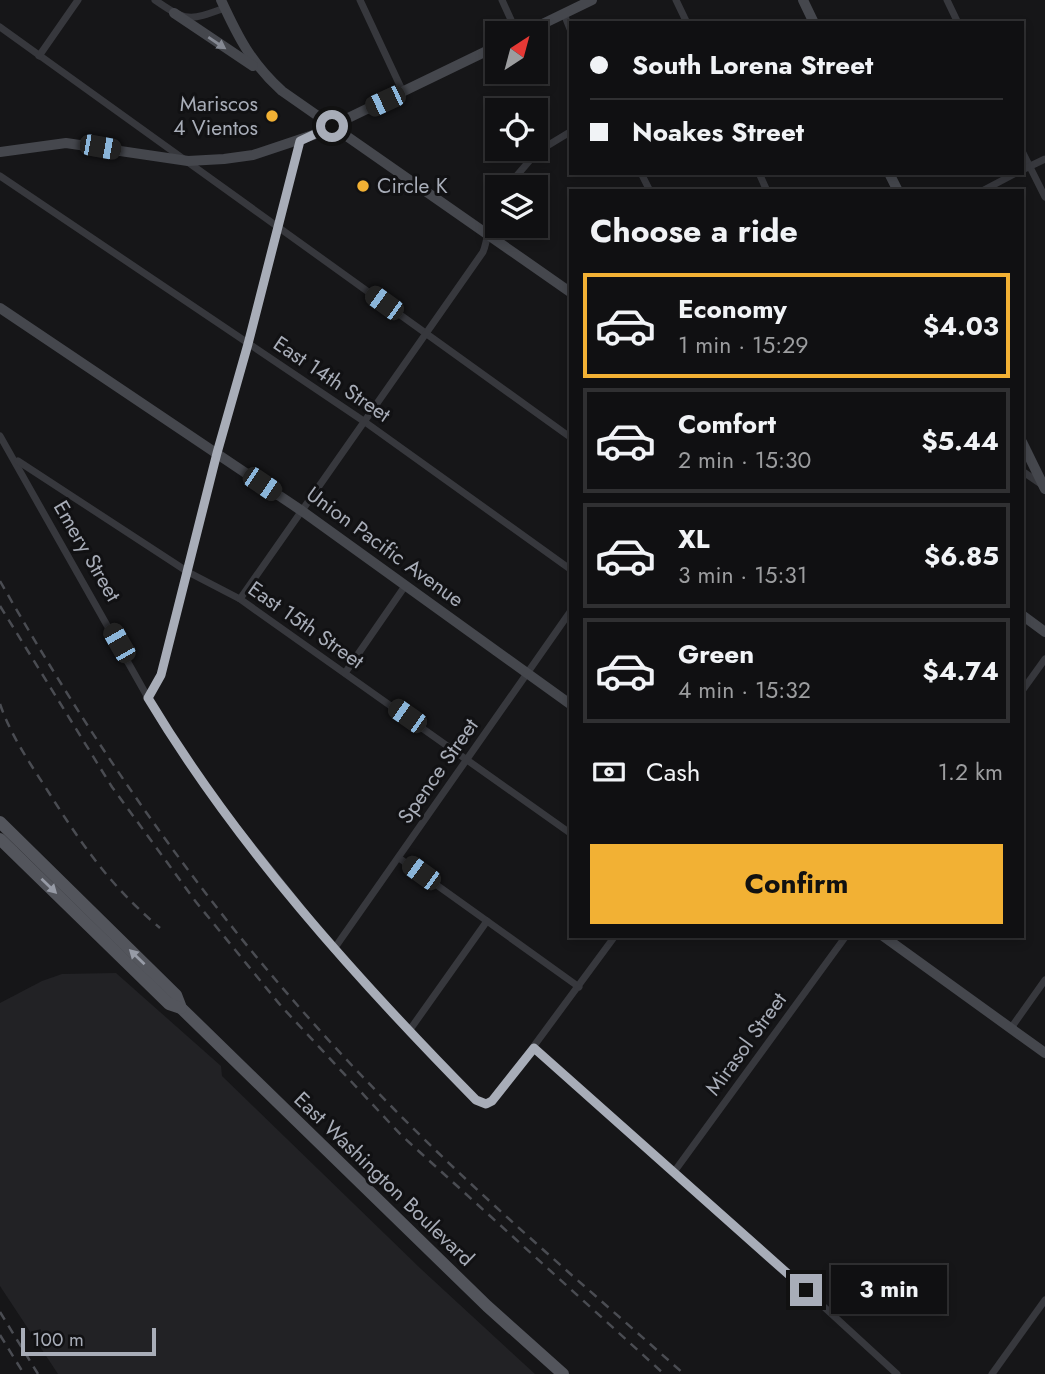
<!DOCTYPE html>
<html lang="en">
<head>
<meta charset="utf-8">
<style>
	body { margin:0; font-family:Jost,sans-serif; background:#1e1e20; color:#f1f3f6; height:100vh; display:flex; flex-direction:column; font-size:26px; white-space:nowrap }
	* { box-sizing:border-box; margin:0 }
	p { font-size:23px; color:#9c9d9f }
	.icon { flex:none; width:38px; height:38px; fill:none; stroke:currentColor; stroke-width:2; stroke-linecap:round; stroke-linejoin:round }
	.map { position:relative; flex:1; overflow:hidden }
	.sheet { position:absolute; left:569px; top:189px; width:455px; height:749px; display:flex; flex-direction:column; background:#101012; border-radius:0px; box-shadow:0 4px 10px #0003,0 0 0 2px #303032 }
	.sheet>* { flex:none }
	.hud { position:absolute; left:569px; top:21px; width:455px; height:154px; border-radius:0px; box-shadow:0 4px 10px #0003,0 0 0 2px #303032; display:grid; align-content:center; height:154px; padding:0 21px; background:#101012 }
	.needle { width:46px; rotate:36deg }
	.buttons { position:absolute; left:485px; top:21px; display:grid; gap:14px }
	.buttons a { display:grid; place-items:center; width:63px; height:63px; border-radius:0px; background:#101012; box-shadow:0 4px 10px #0003,0 0 0 2px #303032; font-size:35px }
	.scale { position:absolute; left:21px; bottom:18px; width:135px; box-sizing:border-box; padding-left:7px; border:4px solid #a8adb8; border-top:0; font-size:19px; line-height:24px; white-space:nowrap; color:#a8adb8; -webkit-text-stroke:5px #111113; paint-order:stroke }
	.end { position:absolute; width:32px; height:32px; margin:-16px; border:9px solid #a8adb8; background:#111; box-shadow:0 0 0 4px #111 }
	.from { border-radius:50% }
	.bubble { position:absolute; height:49px; border-radius:0px; background:#101012; box-shadow:0 4px 10px #0003,0 0 0 2px #303032; font-size:23px; font-weight:700; line-height:49px; text-align:center }
	.car { position:absolute; width:21px; height:42px; margin:-21px -10px; border-radius:9px; box-shadow:0 0 5px 2px #0007; background:linear-gradient(#222 24%,#8ab4d8 0 40%,#222 0 76%,#8ab4d8 0 86%,#222 0) }
	.hud b { display:flex; align-items:center; gap:24px; height:66px; font-size:26px }
	.hud b+b { border-top:2px solid #303032 }
	.hud i { width:18px; height:18px; background:#f1f3f6 }
	ul { padding:0; list-style:none }
	li { display:flex; align-items:center; gap:21px; height:105px; margin:0 14px 10px; padding:0 7px; border:4px solid #303032; border-radius:0px }
	li div { flex:1 }
	li b { display:block; font-size:26px }
	li em { font-style:normal; font-weight:700 }
	li.current { border-color:#f2b134 }
	li>.icon { width:63px; height:63px; stroke-width:1.5 }
	h2 { padding:0 21px; font-size:32px; line-height:84px }
	.pay { display:flex; align-items:center; gap:18px; height:77px; padding:0 21px; font-size:26px }
	.pay p { margin-inline-start:auto }
	.button { display:flex; gap:14px; margin-top:auto; padding:14px 21px }
	.button a { flex:1; height:80px; border-radius:0px; background:#f2b134; color:#111; font-size:28px; font-weight:700; line-height:80px; text-align:center }
	.map>svg:first-child { display:block }
</style>
</head>
<body>
<div class="map">
<svg width="1045" height="1374" viewBox="0 0 1045 1374">
	<rect width="100%" height="100%" fill="#161618"/>
	<polygon fill="#222225" points="116,973 221,1066 222,1076 421,1269 535,1374 58,1374 0,1286 0,1003 42,981 62,974"/>
	<g fill="none" stroke-linecap="round" stroke-linejoin="round">
		<g stroke="#37383d" stroke-width="7">
			<path d="M155,0C187,22 189,21 225,8"/>
			<polyline points="360,0 403,92"/>
			<polyline points="502,0 517,33"/>
			<polyline points="676,0 687,23"/>
			<polyline points="947,0 958,23"/>
			<polyline points="564,14 570,29"/>
			<polyline points="0,27 570,437"/>
			<polyline points="39,56 78,0"/>
			<polyline points="1022,151 1045,197"/>
			<polyline points="1022,170 1045,159"/>
			<polyline points="641,173 650,191"/>
			<polyline points="759,173 767,191"/>
			<polyline points="0,176 365,422 570,569"/>
			<polyline points="507,187 537,152 570,132"/>
			<polyline points="982,191 1016,173"/>
			<polyline points="0,436 160,719 214,799 334,949 409,1031 476,1100 486,1104 497,1096 615,936"/>
			<polyline points="18,461 188,572 240,599 570,833"/>
			<polyline points="1022,471 1041,484"/>
			<path d="M240,599L483,252C490,235 487,216 497,201"/>
			<polyline points="345,673 405,586"/>
			<polyline points="1022,691 1045,659"/>
			<polyline points="148,698 161,675 217,453 248,344 300,141"/>
			<polyline points="399,858 579,987"/>
			<polyline points="334,949 570,612"/>
			<polyline points="1011,1028 1045,980"/>
			<polyline points="409,1031 487,921"/>
			<polyline points="534,1048 750,1239 897,1374"/>
			<polyline points="674,1172 846,936"/>
			<polyline points="992,1374 1045,1300"/>
		</g>
		<g stroke="#45474d" stroke-width="10">
			<path d="M221,0C238,37 251,63 282,91L570,292"/>
			<polyline points="803,0 814,23"/>
			<polyline points="174,13 253,66"/>
			<polyline points="524,33 592,0"/>
			<polyline points="0,152 66,143 188,161 224,159 253,155 313,135 497,46"/>
			<polyline points="889,173 898,191"/>
			<polyline points="0,308 302,511 570,704"/>
			<polyline points="1022,442 1045,489"/>
			<polyline points="1022,615 1045,632"/>
			<polyline points="883,936 1045,1053"/>
		</g>
		<g stroke="#53555c" stroke-width="12">
			<polyline points="0,822 176,995 181,1008 487,1306 563,1374"/>
			<polyline points="0,839 169,1004 181,1008"/>
		</g>
		<g stroke="#4a4c52" stroke-width="2.5" stroke-dasharray="9 7" stroke-linecap="butt">
			<path d="M0,581C110,774 234,947 391,1106C483,1200 585,1286 684,1374"/>
			<polyline points="0,606 112,787 196,902 281,1006 401,1135 664,1374"/>
			<path d="M0,704C10,733 27,759 44,785C80,842 108,884 160,928"/>
			<polyline points="0,1312 38,1374"/>
			<polyline points="0,1335 24,1374"/>
		</g>
	</g>
	<defs><path id="oneway-solid" d="M-6-.8H1V-3.2L6.5 0L1 3.2V.8H-6Z" transform="scale(1.75)"/></defs>
	<use fill="#858993" href="#oneway-solid" transform="translate(217 43) rotate(34)"/>
	<g fill="#979ba6">
		<use href="#oneway-solid" transform="translate(49 886) rotate(44)"/>
		<use href="#oneway-solid" transform="translate(137 957) rotate(-136)"/>
	</g>
	<g fill="none" stroke-linecap="round" stroke-linejoin="round">
		<path stroke="#a8adb8" stroke-width="9" d="M332,126L300,141L248,344L217,453L161,675L148,698C237,846 355,977 476,1100L486,1104L492,1101L534,1048L806,1290"/>
	</g>
	<g fill="#f2b134" stroke="#111113" stroke-width="2.5">
		<circle cx="272" cy="116" r="7"/>
		<circle cx="363" cy="186" r="7"/>
	</g>
	<g text-anchor="middle" dominant-baseline="central" stroke-width="6" stroke-linejoin="round" paint-order="stroke">
		<g font-size="21" fill="#a8adb8" stroke="#111113" text-anchor="end">
			<text x="258" y="104">Mariscos<tspan x="258" dy="24">4 Vientos</tspan></text>
			<text x="377" y="186" text-anchor="start">Circle K</text>
		</g>
		<g font-size="21" fill="#a8adb8" stroke="#111113">
			<text transform="translate(332 379) rotate(34)">East 14th Street</text>
			<text transform="translate(385 547) rotate(36)">Union Pacific Avenue</text>
			<text transform="translate(87 551) rotate(60)">Emery Street</text>
			<text transform="translate(306 625) rotate(35)">East 15th Street</text>
			<text transform="translate(438 771) rotate(-55)">Spence Street</text>
			<text transform="translate(746 1044) rotate(-54)">Mirasol Street</text>
			<text transform="translate(384 1179) rotate(44)">East Washington Boulevard</text>
		</g>
	</g>
</svg>
<div class="buttons">
<a><svg class="needle" viewBox="-14 -14 28 28"><path d="M0-13l5 13h-10z" fill="#e53935"/><path d="M0 13l5-13h-10z" fill="#9c9d9f"/></svg></a>
<a><svg class="icon" aria-label="locate" viewBox="0 0 24 24"><circle cx="12" cy="12" r="6"/><path d="M12 2v4M12 18v4M2 12h4M18 12h4"/></svg></a>
<a><svg class="icon" aria-label="layers" viewBox="0 0 24 24"><path d="M12 4l9 5-9 5-9-5zM3 14l9 5 9-5"/></svg></a>
</div>
<div class="scale">100 m</div>
<i class="end from" style="left:332px;top:126px"></i>
<i class="end" style="left:806px;top:1290px"></i>
<div class="bubble" style="left:831px;top:1265px;width:116px">3 min</div>
<i class="car" style="left:385px;top:101px;rotate:245deg"></i>
<i class="car" style="left:100px;top:147px;rotate:100deg"></i>
<i class="car" style="left:384px;top:303px;rotate:306deg"></i>
<i class="car" style="left:262px;top:484px;rotate:124deg"></i>
<i class="car" style="left:119px;top:643px;rotate:330deg"></i>
<i class="car" style="left:407px;top:716px;rotate:305deg"></i>
<i class="car" style="left:421px;top:873px;rotate:306deg"></i>
<div class="hud">
<b><i class="from"></i>South Lorena Street</b>
<b><i></i>Noakes Street</b>
</div>
<section class="sheet">
<h2>Choose a ride</h2>
<ul>
<li class="current"><svg class="icon" aria-label="car" viewBox="0 0 24 24"><path d="M5 17H2v-5l4-1 3-4h7l3 4 3 1v5h-3M9 17h6M6 11h13"/><circle cx="7" cy="17" r="2"/><circle cx="17" cy="17" r="2"/></svg><div><b>Economy</b><p>1 min · 15:29</p></div><em>$4.03</em></li>
<li><svg class="icon" aria-label="car" viewBox="0 0 24 24"><path d="M5 17H2v-5l4-1 3-4h7l3 4 3 1v5h-3M9 17h6M6 11h13"/><circle cx="7" cy="17" r="2"/><circle cx="17" cy="17" r="2"/></svg><div><b>Comfort</b><p>2 min · 15:30</p></div><em>$5.44</em></li>
<li><svg class="icon" aria-label="car" viewBox="0 0 24 24"><path d="M5 17H2v-5l4-1 3-4h7l3 4 3 1v5h-3M9 17h6M6 11h13"/><circle cx="7" cy="17" r="2"/><circle cx="17" cy="17" r="2"/></svg><div><b>XL</b><p>3 min · 15:31</p></div><em>$6.85</em></li>
<li><svg class="icon" aria-label="car" viewBox="0 0 24 24"><path d="M5 17H2v-5l4-1 3-4h7l3 4 3 1v5h-3M9 17h6M6 11h13"/><circle cx="7" cy="17" r="2"/><circle cx="17" cy="17" r="2"/></svg><div><b>Green</b><p>4 min · 15:32</p></div><em>$4.74</em></li>
</ul>
<div class="pay"><svg class="icon" aria-label="cash" viewBox="0 0 24 24"><path d="M3 7h18v10H3z"/><circle cx="12" cy="12" r="2"/></svg>Cash<p>1.2 km</p></div>
<div class="button"><a>Confirm</a></div>
</section>
</div>
</body>
</html>
